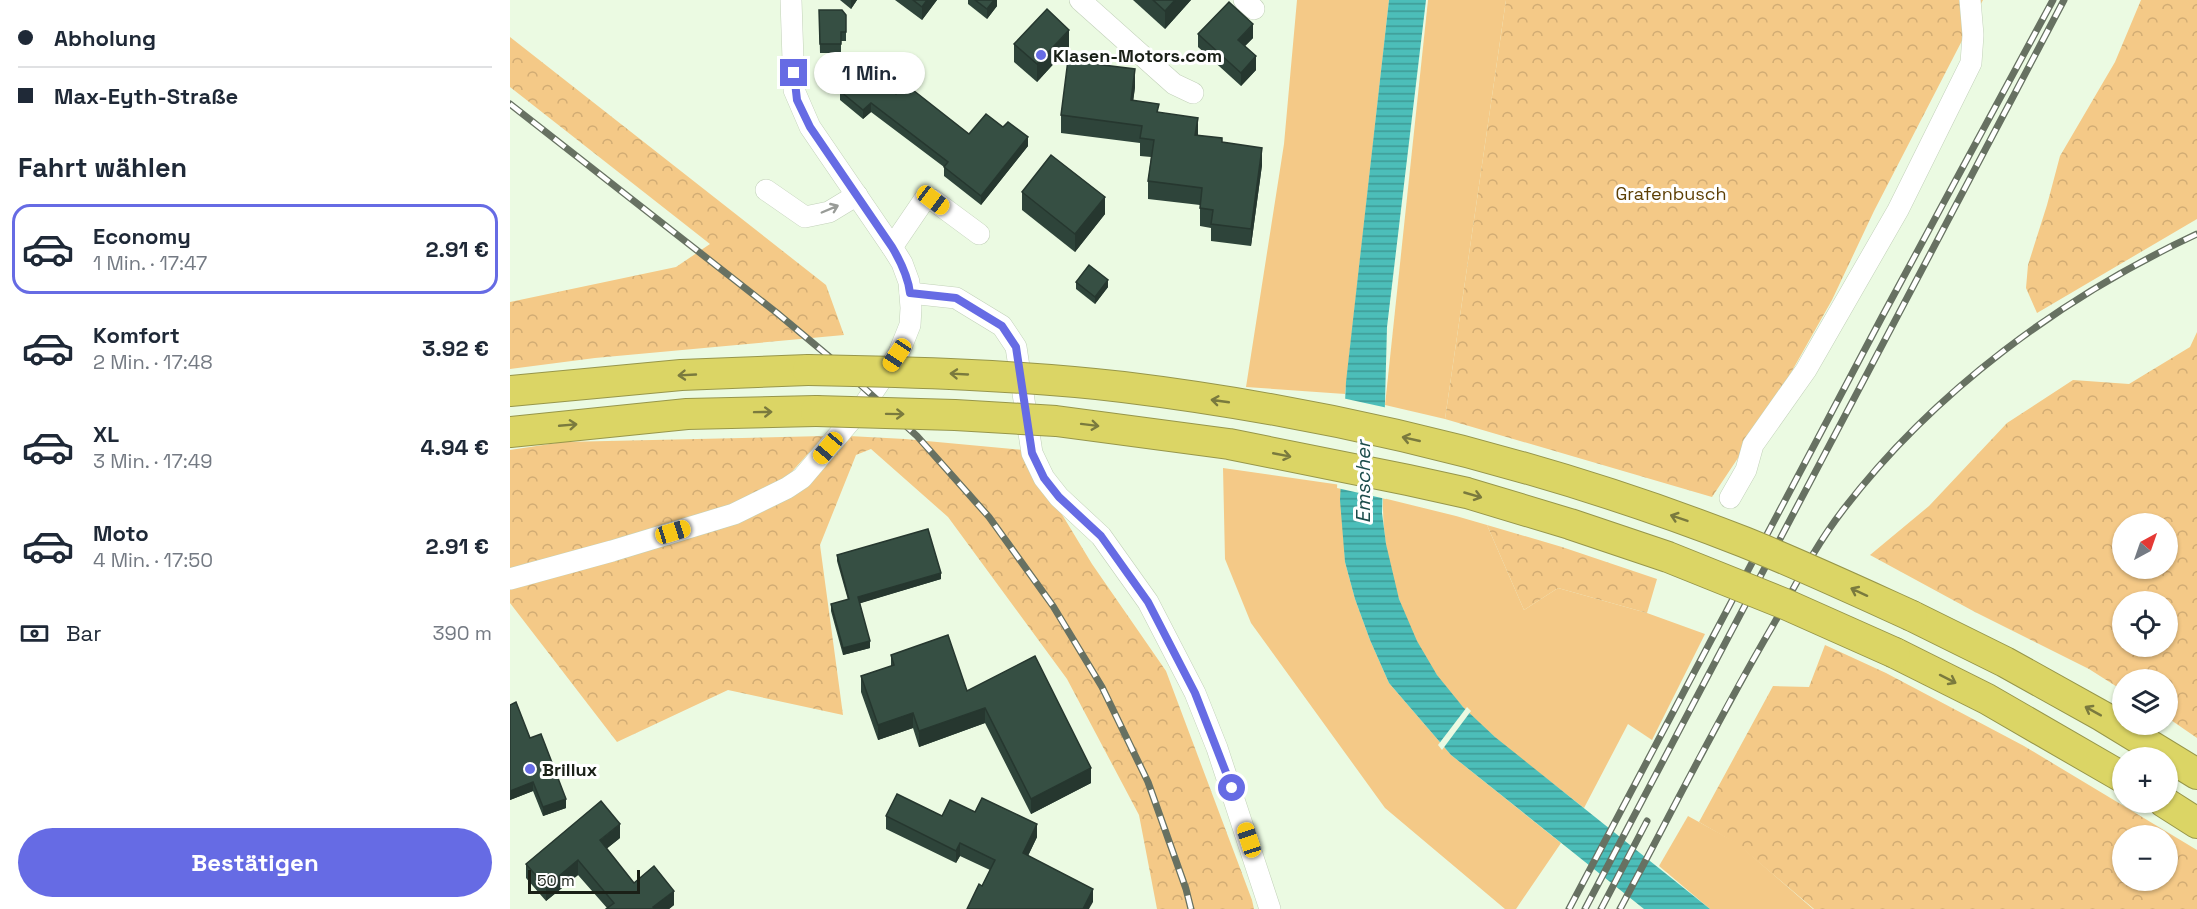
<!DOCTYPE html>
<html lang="de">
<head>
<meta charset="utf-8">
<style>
	body { margin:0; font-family:"Space Grotesk",sans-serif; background:#f6f6f7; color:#1f2937; height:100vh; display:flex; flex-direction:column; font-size:22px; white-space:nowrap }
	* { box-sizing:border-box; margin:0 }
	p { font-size:20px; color:#747a83 }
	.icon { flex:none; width:33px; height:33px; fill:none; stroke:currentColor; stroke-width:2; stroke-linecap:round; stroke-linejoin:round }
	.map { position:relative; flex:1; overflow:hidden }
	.sheet { display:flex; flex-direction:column; background:#fff; width:510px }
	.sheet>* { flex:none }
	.hud { display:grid; align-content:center; height:132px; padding:0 18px; background:#fff }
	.needle { width:39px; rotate:40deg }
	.tools { position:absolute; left:1602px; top:513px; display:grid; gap:12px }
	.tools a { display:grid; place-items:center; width:66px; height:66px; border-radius:50%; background:#fff; box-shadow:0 2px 4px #0004; font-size:30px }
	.scale { position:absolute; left:18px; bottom:15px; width:112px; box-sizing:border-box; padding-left:6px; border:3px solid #1a2017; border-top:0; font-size:16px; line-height:21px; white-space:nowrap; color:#1a2017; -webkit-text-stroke:4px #fff; paint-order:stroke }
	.end { position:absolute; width:27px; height:27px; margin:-14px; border:8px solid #666be4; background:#fff; box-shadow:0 0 0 3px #fff }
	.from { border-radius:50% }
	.bubble { position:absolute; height:42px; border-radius:21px; background:#fff; box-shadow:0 2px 4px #0004; font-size:20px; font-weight:700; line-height:42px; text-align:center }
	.car { position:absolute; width:18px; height:36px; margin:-18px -9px; border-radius:8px; box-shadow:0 0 4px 2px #0007; background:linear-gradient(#f5c518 24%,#345 0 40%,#f5c518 0 76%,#345 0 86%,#f5c518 0) }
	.hud b { display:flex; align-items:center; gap:21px; height:57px; font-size:22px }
	.hud b+b { border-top:2px solid #e0e1e3 }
	.hud i { width:15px; height:15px; background:#1f2937 }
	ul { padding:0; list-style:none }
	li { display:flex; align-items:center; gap:18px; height:90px; margin:0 12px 9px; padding:0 6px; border:3px solid transparent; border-radius:18px }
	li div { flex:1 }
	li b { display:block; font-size:22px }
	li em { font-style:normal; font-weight:700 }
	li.on { border-color:#666be4 }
	li>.icon { width:54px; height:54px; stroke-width:1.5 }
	h2 { padding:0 18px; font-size:27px; line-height:72px }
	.pay { display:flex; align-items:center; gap:15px; height:66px; padding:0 18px; font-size:22px }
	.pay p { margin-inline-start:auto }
	.cta { display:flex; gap:12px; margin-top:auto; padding:12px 18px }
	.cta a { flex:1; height:69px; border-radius:36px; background:#666be4; color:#fff; font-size:24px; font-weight:700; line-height:69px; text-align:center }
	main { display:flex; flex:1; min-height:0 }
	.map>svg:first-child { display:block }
</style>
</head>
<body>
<main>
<section class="sheet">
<div class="hud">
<b><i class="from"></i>Abholung</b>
<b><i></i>Max-Eyth-Straße</b>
</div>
<h2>Fahrt wählen</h2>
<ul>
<li class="on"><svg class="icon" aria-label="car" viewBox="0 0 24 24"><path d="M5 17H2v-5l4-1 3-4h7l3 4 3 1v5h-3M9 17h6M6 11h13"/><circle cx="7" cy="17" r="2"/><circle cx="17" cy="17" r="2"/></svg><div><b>Economy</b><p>1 Min. · 17:47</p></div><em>2.91 €</em></li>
<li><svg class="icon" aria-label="car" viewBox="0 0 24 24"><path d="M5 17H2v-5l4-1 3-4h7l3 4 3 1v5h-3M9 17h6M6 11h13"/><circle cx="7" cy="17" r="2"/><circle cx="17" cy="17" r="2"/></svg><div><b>Komfort</b><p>2 Min. · 17:48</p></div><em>3.92 €</em></li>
<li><svg class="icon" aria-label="car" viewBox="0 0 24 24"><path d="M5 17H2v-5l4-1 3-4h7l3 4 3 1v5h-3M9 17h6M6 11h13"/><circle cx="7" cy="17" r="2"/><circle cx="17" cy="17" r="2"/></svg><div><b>XL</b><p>3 Min. · 17:49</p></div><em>4.94 €</em></li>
<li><svg class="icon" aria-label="car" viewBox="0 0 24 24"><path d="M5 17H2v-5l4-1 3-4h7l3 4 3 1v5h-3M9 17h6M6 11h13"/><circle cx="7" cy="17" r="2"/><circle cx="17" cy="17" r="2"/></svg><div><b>Moto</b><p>4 Min. · 17:50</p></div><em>2.91 €</em></li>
</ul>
<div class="pay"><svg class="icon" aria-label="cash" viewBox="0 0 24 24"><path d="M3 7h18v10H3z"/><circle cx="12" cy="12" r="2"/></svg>Bar<p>390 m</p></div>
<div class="cta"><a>Bestätigen</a></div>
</section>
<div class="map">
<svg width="1687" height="909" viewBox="0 0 1687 909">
	<defs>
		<pattern id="forest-crowns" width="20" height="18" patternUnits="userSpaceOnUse" patternTransform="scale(1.5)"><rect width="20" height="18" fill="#f4c987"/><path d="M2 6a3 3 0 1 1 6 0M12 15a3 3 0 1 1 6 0" fill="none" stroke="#d1ac74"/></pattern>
		<pattern id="water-rules" width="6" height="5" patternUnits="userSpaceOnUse" patternTransform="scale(1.5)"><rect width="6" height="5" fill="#4cbeb9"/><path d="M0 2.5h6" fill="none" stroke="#3e9a95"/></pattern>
	</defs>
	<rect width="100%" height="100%" fill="#ebfae2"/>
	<g fill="#f4c987">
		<polygon points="787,0 879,0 835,394 736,387 774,144"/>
		<polygon points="918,0 996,0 935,419 875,405"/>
		<polygon points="713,468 831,485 835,562 845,599 860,640 879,683 941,755 1051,843 1006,909 995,909 875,808 741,623 715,559"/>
		<path d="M873,498L946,516L977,525L1014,610L1048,588L1137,613L1195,634L1142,740L1118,724L1074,808C1034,776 990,745 954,708C902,655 871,572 873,498Z"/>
		<polygon points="1178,816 1227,843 1303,909 1200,909 1149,866"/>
	</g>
	<g fill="url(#forest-crowns)" fill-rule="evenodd">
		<polygon points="996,0 1473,0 1364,211 1322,300 1278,378 1249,420 1228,458 1202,497 935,419"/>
		<polygon points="1631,0 1687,0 1687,219 1527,313 1516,288 1518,265 1537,205 1550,156 1605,62"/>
		<polygon points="0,37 316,285 334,335 85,358 0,369 0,302 166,267 200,244 0,87"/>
		<path d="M1687,332V738L1658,718V680H1612V690L1579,669L1465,612L1360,555L1419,506L1497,423L1563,380L1619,384L1680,347ZM1612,524H1658V568H1612ZM1612,602H1658V646H1612Z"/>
		<polygon points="314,436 278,476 231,504 0,570 0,450 53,442"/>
		<polygon points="339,436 395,439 513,450 582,564 656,671 742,900 744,909 647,909 629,815 557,679 438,517 361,449 346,455 310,545 333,715 218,690 107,742 0,603 0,587 229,518"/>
		<polygon points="977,525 1052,547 1147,579 1137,613 1048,588 1014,610"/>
		<path d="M1315,645L1376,673L1514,746L1687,850V909H1304L1227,844L1189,822L1263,686L1299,687ZM1612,836H1658V880H1612Z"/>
	</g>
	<polygon fill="url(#water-rules)" points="879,0 916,0 877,327 872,513 876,544 889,599 907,641 927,675 953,707 985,737 1200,909 1134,909 941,755 879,683 860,640 845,599 835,562 830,500 836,382"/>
	<g fill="#ebfae2">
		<polygon points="832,398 878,408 876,499 827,488"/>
		<polygon points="957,707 961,711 932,750 928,745"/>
	</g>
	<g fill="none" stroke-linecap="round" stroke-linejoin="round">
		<defs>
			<g id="minor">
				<polyline points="570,0 664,84 683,93"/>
				<polyline points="734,0 744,9"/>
				<polyline points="256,190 295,217 319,212 347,195"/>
				<polyline points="382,247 414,200 423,200 469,234"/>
				<polyline points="400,293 446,298 492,326 506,347 522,453 534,478 549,497 591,536 638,602 685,693 707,748 760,909"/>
				<polyline points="1220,498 1236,470 1243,445 1296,370 1388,210 1461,63 1463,35 1460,0"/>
				<polyline points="0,579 102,551 224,514 277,488 292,478 354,405 388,355 400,325 401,308 399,282 392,263 382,247 300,127 284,90 281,0"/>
			</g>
			<g id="highway">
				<polyline points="0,391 171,375 298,370"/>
				<polyline points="0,432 177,414 306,411"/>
				<polyline points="1402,616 1495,662 1592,716 1687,774"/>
				<polyline points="1385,653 1477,699 1612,777"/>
				<polyline points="1654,802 1687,823"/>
			</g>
		</defs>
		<use href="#minor" stroke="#c2d1b9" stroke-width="22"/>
		<use href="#highway" stroke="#97964a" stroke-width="32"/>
		<use href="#minor" stroke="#fff" stroke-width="21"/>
		<use href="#highway" stroke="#dbd565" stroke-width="30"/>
		<defs>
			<g id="rail">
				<polyline points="0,104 267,313 322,359 407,436 479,517 543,606 592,687 638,782 676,889 681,909"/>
				<polyline points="1059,909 1373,315 1543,0"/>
				<polyline points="1075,909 1554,0"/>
				<polyline points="1091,909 1137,821"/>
				<path d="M1110,909C1160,815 1208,719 1262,627C1284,588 1305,546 1333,510C1424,391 1552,297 1687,234"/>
			</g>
		</defs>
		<use href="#rail" stroke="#677162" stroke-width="7"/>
		<use href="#rail" stroke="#fff" stroke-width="4.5" stroke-dasharray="14" stroke-linecap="butt"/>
		<defs>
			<g id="highway-bridge">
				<path d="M298,370C404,372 508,375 613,387C825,413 1035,464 1234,542C1291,565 1347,591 1402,616"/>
				<polyline points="306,411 445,415 546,421 719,444 898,480 957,493 1060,524 1158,557 1275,604 1385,653"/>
			</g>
		</defs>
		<use href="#highway-bridge" stroke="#97964a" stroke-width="32" stroke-linecap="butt"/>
		<use href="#highway-bridge" stroke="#dbd565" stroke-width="30"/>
	</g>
	<g fill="#2e443a">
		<polygon points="330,0 347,0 341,9"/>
		<polygon points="385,0 427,0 412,20"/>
		<polygon points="458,0 487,0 487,6 477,19 458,4"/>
		<polygon points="623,0 681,0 655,29"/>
		<polygon points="309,10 336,15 336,41 331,41 331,53 310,53"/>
		<polygon points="688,34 743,38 735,46 746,70 731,86 688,47"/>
		<polygon points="504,44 559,47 527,82 504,62"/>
		<polygon points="585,64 625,87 623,101 649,112 688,135 712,142 752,165 741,246 701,241 701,228 690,226 690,205 638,199 638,181 641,157 630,156 630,143 551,133 551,115"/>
		<polygon points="330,91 369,91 386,94 459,134 518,146 471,205 434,176 434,167 361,112 353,119 330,100"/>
		<polygon points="512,192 595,214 565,252 512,210"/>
		<polygon points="566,282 598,287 585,304 566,289"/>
		<polygon points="327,555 431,579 350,603 360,648 333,655 321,611 321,604 338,600 327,561"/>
		<polygon points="381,655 457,691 581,783 521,814 475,723 409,747 403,728 368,740 351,692 351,676 381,666"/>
		<polygon points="0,705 20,738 56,808 33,816 23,791 0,800"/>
		<polygon points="465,812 527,837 518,856 583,902 472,886 480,870 450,856 446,863 376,829 376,816 432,816"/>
		<polygon points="110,838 96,849 124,883 164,905 159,909 96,909 97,908 68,875 36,901 16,878 16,864"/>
	</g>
	<g fill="#26372f">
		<polygon points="341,0 347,0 341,9"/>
		<polygon points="417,0 427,0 412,20 412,7"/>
		<polygon points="484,0 487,0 487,6 477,19 477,9"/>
		<polygon points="665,0 681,0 655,29 655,11"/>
		<polygon points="743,24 743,38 728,53 728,40"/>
		<polygon points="559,30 559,47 527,82 527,64"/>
		<polygon points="746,56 746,70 731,86 731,73"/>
		<polygon points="625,69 625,87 621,118 621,100"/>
		<polygon points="361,103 361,112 353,119 353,110"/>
		<polygon points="688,118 688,135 685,135"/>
		<polygon points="518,137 518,146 471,205 471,196"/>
		<polygon points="752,148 752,165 741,246 741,229"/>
		<polygon points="595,197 595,214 565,252 565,234"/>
		<polygon points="598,280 598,287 585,304 585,297"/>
		<polygon points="431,573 431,579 348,604 348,597"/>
		<polygon points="360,641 360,648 333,655 333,648"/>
		<polygon points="475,708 475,723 409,747 409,731"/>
		<polygon points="403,713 403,728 368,740 368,725"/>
		<polygon points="581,768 581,783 521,814 521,799"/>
		<polygon points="23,782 23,791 0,800 0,791"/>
		<polygon points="56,799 56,808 33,816 33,807"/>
		<polygon points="110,824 110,838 90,854 90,840"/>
		<polygon points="527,824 527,837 513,866 513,853"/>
		<polygon points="450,843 450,856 446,863 446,851"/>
		<polygon points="68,860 68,875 36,901 36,887"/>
		<polygon points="583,889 583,902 579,909 573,909"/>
		<polygon points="164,891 164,905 159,909 143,909 143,907"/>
	</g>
	<g fill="#364f43" stroke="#26372f" stroke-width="1.5">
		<polygon points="403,0 417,0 412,7"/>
		<polygon points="465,0 484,0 477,9"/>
		<polygon points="643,0 665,0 655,11"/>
		<polygon points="719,2 743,24 728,40 746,56 731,73 688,34"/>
		<polygon points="537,9 559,30 527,64 504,44"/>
		<polygon points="309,10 332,10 336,15 336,32 331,32 331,44 310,44"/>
		<polygon points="568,58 585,61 585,64 625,69 621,100 649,104 647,112 688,118 685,135 712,138 712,142 752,148 741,229 701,224 703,210 690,208 692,188 638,181 644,140 630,138 632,126 551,115 558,60 568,62"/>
		<polygon points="347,72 369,91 375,84 386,94 394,83 459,134 476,114 493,127 498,122 518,137 471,196 434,167 438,162 361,103 353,110 330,91"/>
		<polygon points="541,155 595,197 565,234 512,192"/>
		<polygon points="579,265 598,280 585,297 566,282"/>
		<polygon points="418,529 431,573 348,597 360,641 333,648 321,604 339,599 327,555"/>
		<polygon points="438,635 457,691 525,656 581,768 521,799 475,708 409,731 403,713 368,725 351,676 384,665 381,655"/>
		<polygon points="6,702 20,738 31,734 56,799 33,807 23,782 0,791 0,705"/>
		<polygon points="387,794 432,816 440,800 465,812 472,798 527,824 513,853 583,889 573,909 457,909 469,884 472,886 485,860 450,843 446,851 376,816"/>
		<polygon points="91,801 110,824 90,840 124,883 144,866 164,891 143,907 145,909 96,909 104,903 68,860 36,887 16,864"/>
	</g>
	<defs><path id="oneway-shaft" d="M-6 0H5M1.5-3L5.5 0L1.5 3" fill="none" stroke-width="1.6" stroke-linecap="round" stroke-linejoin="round" transform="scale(1.5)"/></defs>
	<use stroke="#989b97" href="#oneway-shaft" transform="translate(320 209) rotate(-23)"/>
	<g stroke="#7a7a3e">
		<use href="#oneway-shaft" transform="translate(449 374) rotate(-177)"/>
		<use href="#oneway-shaft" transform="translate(177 375) rotate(177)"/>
		<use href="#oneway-shaft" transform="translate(710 401) rotate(-172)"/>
		<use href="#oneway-shaft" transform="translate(253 412) rotate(-1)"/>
		<use href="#oneway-shaft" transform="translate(385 414) rotate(1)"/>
		<use href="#oneway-shaft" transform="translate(58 425) rotate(-5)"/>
		<use href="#oneway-shaft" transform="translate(580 425) rotate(7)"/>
		<use href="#oneway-shaft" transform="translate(901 439) rotate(-167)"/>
		<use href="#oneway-shaft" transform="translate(772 455) rotate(11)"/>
		<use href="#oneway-shaft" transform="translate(963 495) rotate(16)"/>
		<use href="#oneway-shaft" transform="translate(1169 518) rotate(-161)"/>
		<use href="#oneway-shaft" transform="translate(1349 592) rotate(-155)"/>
		<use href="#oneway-shaft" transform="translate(1438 679) rotate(27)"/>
		<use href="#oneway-shaft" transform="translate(1583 711) rotate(-151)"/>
	</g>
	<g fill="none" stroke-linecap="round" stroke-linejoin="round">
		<path stroke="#666be4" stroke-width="8" d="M284,73L287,100L300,127L382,247C391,262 398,276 400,293L446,298L492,326L506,347L522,453L534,478L549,497L591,536L638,602L685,693L722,788"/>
	</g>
	<g fill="#666be4" stroke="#fff" stroke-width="2">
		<circle cx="531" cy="55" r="6"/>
		<circle cx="20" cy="769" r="6"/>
	</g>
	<g text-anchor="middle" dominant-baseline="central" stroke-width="6" stroke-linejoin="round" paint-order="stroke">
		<g font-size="18" font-weight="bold" fill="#1a2017" stroke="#fff" text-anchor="start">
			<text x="543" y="55">Klasen-Motors.com</text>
			<text x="32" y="769">Brillux</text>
		</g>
		<g font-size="18" fill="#5d3f05" stroke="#fff">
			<text x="1161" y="193">Grafenbusch</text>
		</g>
		<g font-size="20" font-style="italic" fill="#1b4c4a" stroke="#fff">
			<text transform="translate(853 482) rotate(-90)">Emscher</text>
		</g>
	</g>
</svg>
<div class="tools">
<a><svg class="needle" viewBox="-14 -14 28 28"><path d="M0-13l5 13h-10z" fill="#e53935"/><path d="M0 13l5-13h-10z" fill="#747a83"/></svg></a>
<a><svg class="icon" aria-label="locate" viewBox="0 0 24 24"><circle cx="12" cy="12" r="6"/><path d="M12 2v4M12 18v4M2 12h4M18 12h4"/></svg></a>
<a><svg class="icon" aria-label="layers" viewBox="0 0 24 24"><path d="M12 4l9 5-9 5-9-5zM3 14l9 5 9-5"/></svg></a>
<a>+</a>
<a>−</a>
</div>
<div class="scale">50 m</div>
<i class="end from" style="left:722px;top:788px"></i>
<i class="end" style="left:284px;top:73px"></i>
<div class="bubble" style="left:304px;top:52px;width:111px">1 Min.</div>
<i class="car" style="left:423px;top:200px;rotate:127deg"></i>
<i class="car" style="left:387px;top:355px;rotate:214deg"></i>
<i class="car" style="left:318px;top:448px;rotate:220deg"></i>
<i class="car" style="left:163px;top:532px;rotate:73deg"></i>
<i class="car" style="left:739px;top:840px;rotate:342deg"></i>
</div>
</main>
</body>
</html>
